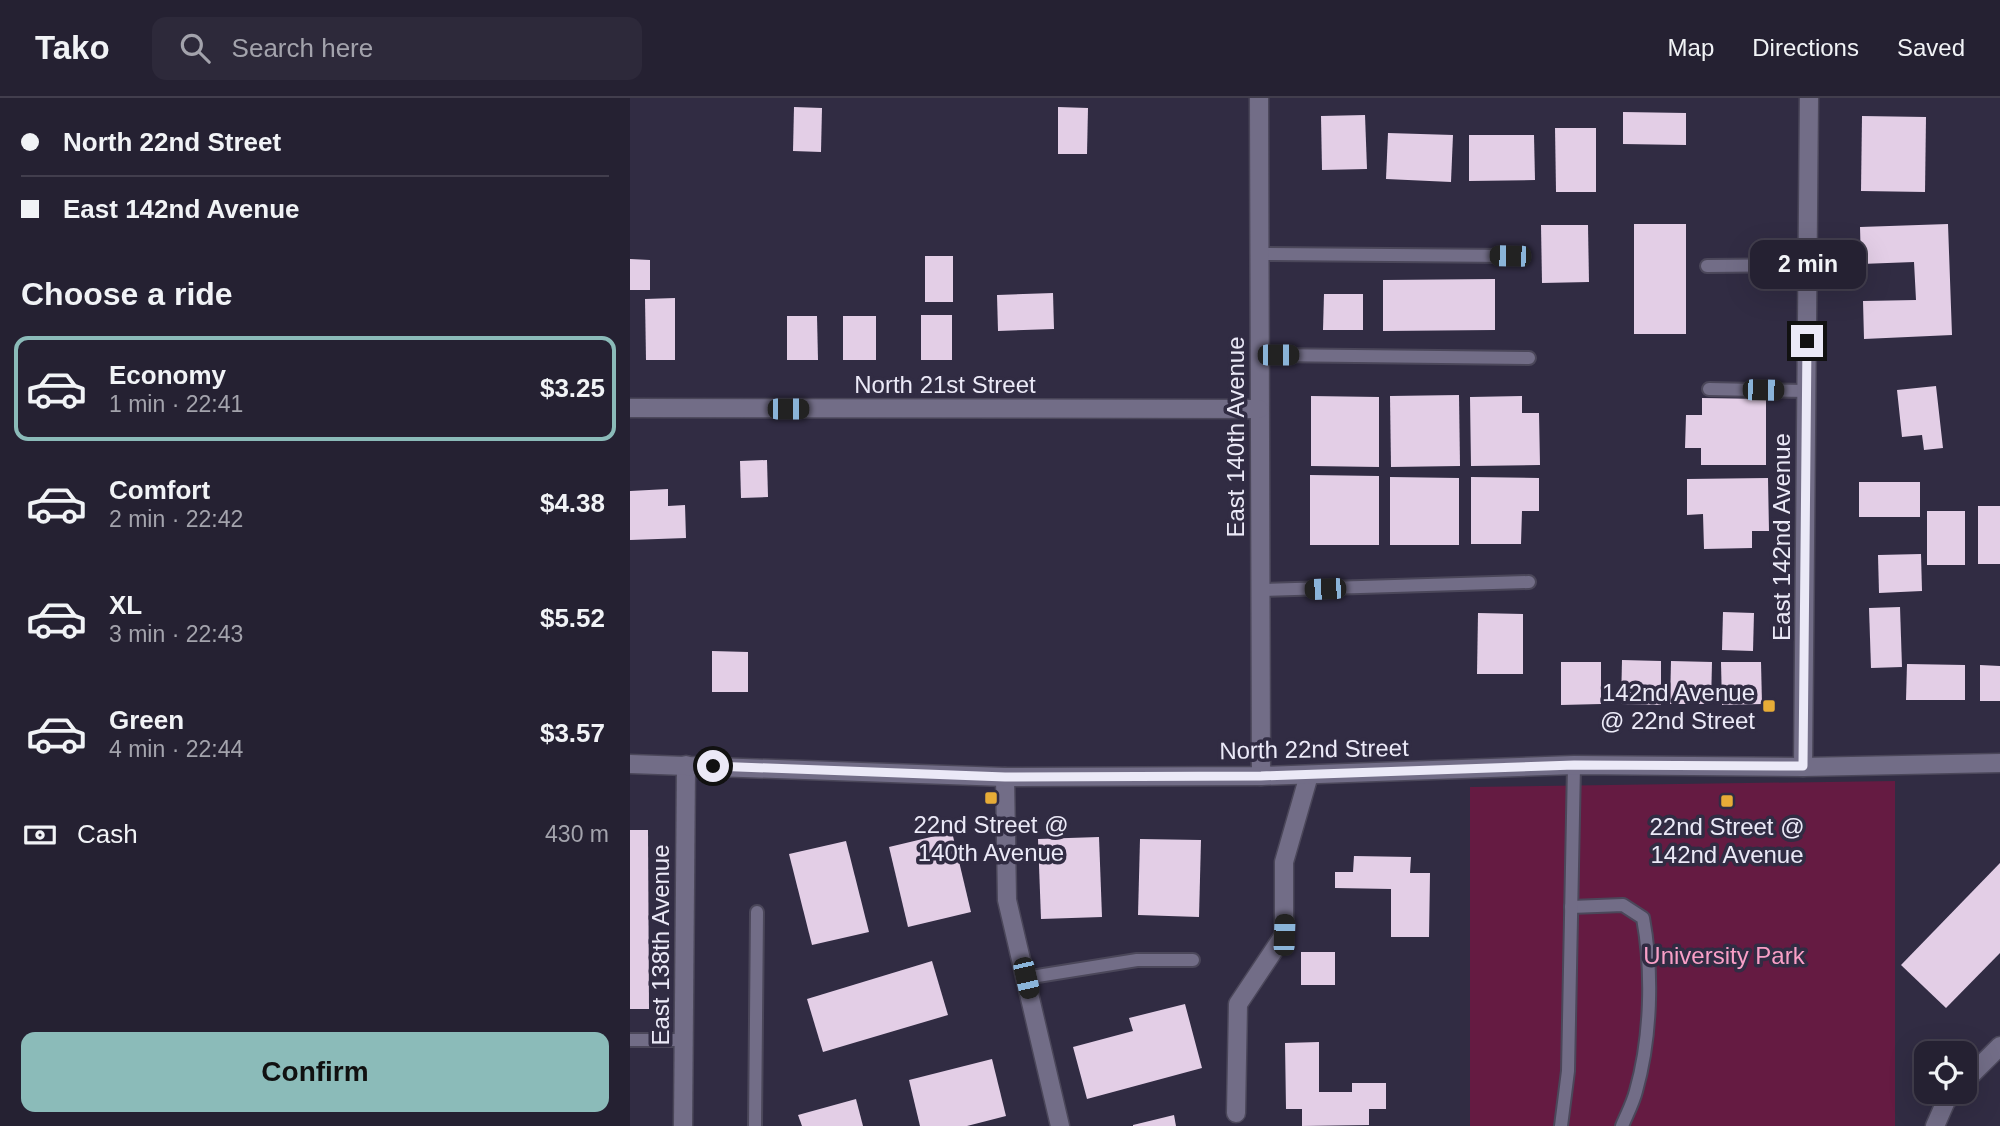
<!DOCTYPE html>
<html lang="en">
<head>
<meta charset="utf-8">
<style>
	body { margin:0; font-family:Arial,sans-serif; background:#2d293a; color:#f1f3f6; height:100vh; display:flex; flex-direction:column; font-size:26px; white-space:nowrap }
	* { box-sizing:border-box; margin:0 }
	p { font-size:23px; color:#a3a3ac }
	.icon { flex:none; width:38px; height:38px; fill:none; stroke:currentColor; stroke-width:2; stroke-linecap:round; stroke-linejoin:round }
	.map { position:relative; flex:1; overflow:hidden }
	.drawer { display:flex; flex-direction:column; background:#252132; width:630px }
	.drawer>* { flex:none }
	.banner { display:grid; align-content:center; height:154px; padding:0 21px; background:#252132 }
	.controls { position:absolute; left:1284px; top:943px; display:grid; gap:14px }
	.controls a { display:grid; place-items:center; width:63px; height:63px; border-radius:14px; background:#252132; box-shadow:0 7px 28px #0002,0 0 0 2px #423e4d; font-size:35px }
	.end { position:absolute; width:32px; height:32px; margin:-16px; border:9px solid #ebe9f7; background:#111; box-shadow:0 0 0 4px #111 }
	.from { border-radius:50% }
	.bubble { position:absolute; height:49px; border-radius:14px; background:#252132; box-shadow:0 7px 28px #0002,0 0 0 2px #423e4d; font-size:23px; font-weight:800; line-height:49px; text-align:center }
	.car { position:absolute; width:21px; height:42px; margin:-21px -10px; border-radius:9px; box-shadow:0 0 5px 2px #0007; background:linear-gradient(#222 24%,#8ab4d8 0 40%,#222 0 76%,#8ab4d8 0 86%,#222 0) }
	.banner b { display:flex; align-items:center; gap:24px; height:66px; font-size:26px }
	.banner b+b { border-top:2px solid #423e4d }
	.banner i { width:18px; height:18px; background:#f1f3f6 }
	ul { padding:0; list-style:none }
	li { display:flex; align-items:center; gap:21px; height:105px; margin:0 14px 10px; padding:0 7px; border:4px solid transparent; border-radius:14px }
	li div { flex:1 }
	li b { display:block; font-size:26px }
	li em { font-style:normal; font-weight:800 }
	li.active { border-color:#8bbbb9 }
	li>.icon { width:63px; height:63px; stroke-width:1.5 }
	h2 { padding:0 21px; font-size:32px; line-height:84px }
	.pay { display:flex; align-items:center; gap:18px; height:77px; padding:0 21px; font-size:26px }
	.pay p { margin-inline-start:auto }
	.action { display:flex; gap:14px; margin-top:auto; padding:14px 21px }
	.action a { flex:1; height:80px; border-radius:14px; background:#8bbbb9; color:#111; font-size:28px; font-weight:800; line-height:80px; text-align:center }
	header { display:flex; align-items:center; gap:42px; box-sizing:border-box; height:98px; padding:0 35px; background:#252132; border-bottom:2px solid #423e4d }
	header strong { font-size:33px }
	nav { display:flex; gap:38px; margin-inline-start:auto; font-size:24px }
	.search { width:490px; height:63px; background:#2d293a; display:flex; align-items:center; gap:18px; box-sizing:border-box; padding:0 24px; border-radius:14px; color:#a3a3ac; font-size:26px }
	main { display:flex; flex:1; min-height:0 }
	.map>svg:first-child { display:block }
</style>
</head>
<body>
<header>
<strong>Tako</strong>
<div class="search"><svg class="icon" aria-label="search" viewBox="0 0 24 24"><circle cx="10" cy="10" r="6"/><path d="M15 15l6 6"/></svg>Search here</div>
<nav><a>Map</a><a>Directions</a><a>Saved</a></nav>
</header>
<main>
<section class="drawer">
<div class="banner">
<b><i class="from"></i>North 22nd Street</b>
<b><i></i>East 142nd Avenue</b>
</div>
<h2>Choose a ride</h2>
<ul>
<li class="active"><svg class="icon" aria-label="car" viewBox="0 0 24 24"><path d="M5 17H2v-5l4-1 3-4h7l3 4 3 1v5h-3M9 17h6M6 11h13"/><circle cx="7" cy="17" r="2"/><circle cx="17" cy="17" r="2"/></svg><div><b>Economy</b><p>1 min · 22:41</p></div><em>$3.25</em></li>
<li><svg class="icon" aria-label="car" viewBox="0 0 24 24"><path d="M5 17H2v-5l4-1 3-4h7l3 4 3 1v5h-3M9 17h6M6 11h13"/><circle cx="7" cy="17" r="2"/><circle cx="17" cy="17" r="2"/></svg><div><b>Comfort</b><p>2 min · 22:42</p></div><em>$4.38</em></li>
<li><svg class="icon" aria-label="car" viewBox="0 0 24 24"><path d="M5 17H2v-5l4-1 3-4h7l3 4 3 1v5h-3M9 17h6M6 11h13"/><circle cx="7" cy="17" r="2"/><circle cx="17" cy="17" r="2"/></svg><div><b>XL</b><p>3 min · 22:43</p></div><em>$5.52</em></li>
<li><svg class="icon" aria-label="car" viewBox="0 0 24 24"><path d="M5 17H2v-5l4-1 3-4h7l3 4 3 1v5h-3M9 17h6M6 11h13"/><circle cx="7" cy="17" r="2"/><circle cx="17" cy="17" r="2"/></svg><div><b>Green</b><p>4 min · 22:44</p></div><em>$3.57</em></li>
</ul>
<div class="pay"><svg class="icon" aria-label="cash" viewBox="0 0 24 24"><path d="M3 7h18v10H3z"/><circle cx="12" cy="12" r="2"/></svg>Cash<p>430 m</p></div>
<div class="action"><a>Confirm</a></div>
</section>
<div class="map">
<svg width="1370" height="1028" viewBox="0 0 1370 1028">
	<rect width="100%" height="100%" fill="#312c43"/>
	<polygon fill="#651b42" points="1265,683 1265,1028 840,1028 840,689"/>
	<g fill="#e3cee6">
		<polygon points="164,9 192,10 191,54 163,53"/>
		<polygon points="428,9 458,10 457,56 428,56"/>
		<polygon points="993,14 1056,15 1056,47 993,46"/>
		<polygon points="735,17 737,71 692,72 691,18"/>
		<polygon points="1232,18 1296,19 1295,94 1231,93"/>
		<polygon points="925,30 966,30 966,94 926,94"/>
		<polygon points="758,35 823,37 821,84 756,81"/>
		<polygon points="839,37 904,37 905,82 839,83"/>
		<rect x="1004" y="126" width="52" height="110"/>
		<polygon points="1318,126 1322,237 1234,241 1233,203 1286,202 1284,164 1231,166 1230,129"/>
		<polygon points="911,127 958,127 959,184 912,185"/>
		<rect x="295" y="158" width="28" height="46"/>
		<polygon points="0,161 20,162 20,192 0,192"/>
		<polygon points="865,181 865,232 753,233 753,182"/>
		<polygon points="423,195 424,231 368,233 367,197"/>
		<polygon points="694,196 733,196 733,232 693,232"/>
		<polygon points="45,200 45,262 16,262 15,201"/>
		<rect x="291" y="217" width="31" height="45"/>
		<polygon points="157,218 187,218 188,262 157,262"/>
		<rect x="213" y="218" width="33" height="44"/>
		<polygon points="1306,288 1313,350 1294,352 1292,337 1272,339 1267,292"/>
		<polygon points="829,297 830,368 761,369 760,298"/>
		<polygon points="681,298 749,299 749,369 681,368"/>
		<polygon points="892,298 892,315 909,315 910,367 841,368 840,299"/>
		<polygon points="1072,300 1136,301 1136,367 1071,367 1071,350 1055,350 1056,317 1072,317"/>
		<polygon points="137,362 138,399 111,400 110,363"/>
		<polygon points="680,377 749,378 749,447 680,447"/>
		<polygon points="760,379 829,380 829,447 760,447"/>
		<polygon points="841,379 909,380 909,413 892,413 891,446 841,446"/>
		<polygon points="1138,380 1139,433 1122,433 1122,450 1074,451 1073,416 1057,417 1057,381"/>
		<rect x="1229" y="384" width="61" height="35"/>
		<polygon points="38,391 38,408 55,407 56,440 0,442 0,393"/>
		<rect x="1348" y="408" width="22" height="58"/>
		<rect x="1297" y="413" width="38" height="54"/>
		<polygon points="1291,456 1292,493 1249,495 1248,457"/>
		<polygon points="1270,509 1272,569 1241,570 1239,510"/>
		<polygon points="1093,514 1124,515 1123,553 1092,552"/>
		<polygon points="848,515 893,516 893,576 847,576"/>
		<polygon points="82,553 118,554 118,594 82,594"/>
		<polygon points="992,562 1031,563 1031,607 991,606"/>
		<polygon points="1041,563 1082,564 1081,606 1040,606"/>
		<polygon points="931,564 971,564 971,606 931,607"/>
		<polygon points="1091,564 1131,564 1132,606 1092,607"/>
		<polygon points="1277,566 1335,567 1335,602 1276,602"/>
		<polygon points="1350,567 1370,568 1370,603 1350,603"/>
		<polygon points="0,732 18,732 19,911 0,911"/>
		<polygon points="322,734 341,814 278,829 259,749"/>
		<polygon points="469,739 472,819 411,821 408,741"/>
		<polygon points="510,741 571,742 569,819 508,817"/>
		<polygon points="216,743 239,834 182,847 159,756"/>
		<polygon points="724,758 781,759 780,775 800,775 799,839 761,839 761,791 705,790 705,774 723,774"/>
		<polygon points="1370,765 1370,855 1316,910 1271,867"/>
		<rect x="671" y="854" width="34" height="33"/>
		<polygon points="302,863 318,917 193,954 177,901"/>
		<polygon points="555,906 572,970 457,1001 443,949 503,933 499,920"/>
		<polygon points="689,944 689,994 722,994 722,985 756,985 756,1011 739,1011 739,1027 672,1028 672,1011 656,1011 655,945"/>
		<polygon points="362,961 376,1018 337,1028 290,1028 279,982"/>
		<polygon points="226,1001 233,1028 172,1028 168,1017"/>
		<polygon points="544,1017 546,1028 503,1028 503,1027"/>
	</g>
	<g fill="none" stroke-linecap="round" stroke-linejoin="round">
		<defs>
			<g id="lane">
				<polyline points="629,156 880,158"/>
				<polyline points="1077,168 1177,167"/>
				<polyline points="629,257 899,260"/>
				<polyline points="1079,291 1176,293"/>
				<polyline points="630,492 899,484"/>
				<path d="M941,809L993,807L1013,820C1023,874 1021,940 1006,993C1003,1005 997,1016 992,1028"/>
				<polyline points="395,880 507,862 563,862"/>
				<polyline points="0,942 54,942"/>
				<polyline points="125,1028 127,814"/>
				<polyline points="931,1028 938,973 944,667"/>
			</g>
			<g id="street">
				<polyline points="629,0 631,678"/>
				<polyline points="0,310 629,311"/>
				<polyline points="1173,669 1179,0"/>
				<polyline points="375,679 377,802 430,1028"/>
				<polyline points="1335,983 1370,948"/>
				<polyline points="606,1015 608,906 654,837 654,764 679,677"/>
				<polyline points="53,1028 56,667"/>
				<polyline points="1305,1028 1316,1003 1325,994"/>
			</g>
			<polyline id="secondary" points="0,666 375,679 631,678 944,667 1173,669 1370,665"/>
		</defs>
		<use href="#lane" stroke="#4b475a" stroke-width="16"/>
		<use href="#street" stroke="#4b475a" stroke-width="21"/>
		<use href="#secondary" stroke="#4b475a" stroke-width="21"/>
		<use href="#lane" stroke="#726d87" stroke-width="12"/>
		<use href="#street" stroke="#726d87" stroke-width="18"/>
		<use href="#secondary" stroke="#726d87" stroke-width="18"/>
	</g>
	<g fill="none" stroke-linecap="round" stroke-linejoin="round">
		<polyline stroke="#ebe9f7" stroke-width="9" points="83,668 375,679 631,678 944,667 1173,668 1177,243"/>
	</g>
	<g fill="#e7ac37" stroke="#312c43" stroke-width="2.5">
		<rect x="1132" y="601" width="14" height="14" rx="3.5"/>
		<rect x="354" y="693" width="14" height="14" rx="3.5"/>
		<rect x="1090" y="696" width="14" height="14" rx="3.5"/>
	</g>
	<g text-anchor="middle" dominant-baseline="central" stroke-width="7" stroke-linejoin="round" paint-order="stroke">
		<g font-size="24" fill="#ebe9f7" stroke="#312c43">
			<text x="315" y="286">North 21st Street</text>
			<text transform="translate(605 339) rotate(-90)">East 140th Avenue</text>
			<text transform="translate(1151 439) rotate(-90)">East 142nd Avenue</text>
			<text transform="translate(684 651) rotate(-1)">North 22nd Street</text>
			<text transform="translate(30 847) rotate(-90)">East 138th Avenue</text>
		</g>
		<g font-size="24" fill="#ebe9f7" stroke="#312c43">
			<text x="1125" y="594" text-anchor="end">142nd Avenue<tspan x="1125" dy="28">@ 22nd Street</tspan></text>
			<text x="361" y="726">22nd Street @<tspan x="361" dy="28">140th Avenue</tspan></text>
			<text x="1097" y="728">22nd Street @<tspan x="1097" dy="28">142nd Avenue</tspan></text>
		</g>
		<g font-size="24" fill="#f99fc7" stroke="#312c43">
			<text x="1094" y="857">University Park</text>
		</g>
	</g>
</svg>
<div class="controls">
<a><svg class="icon" aria-label="locate" viewBox="0 0 24 24"><circle cx="12" cy="12" r="6"/><path d="M12 2v4M12 18v4M2 12h4M18 12h4"/></svg></a>
</div>
<i class="end from" style="left:83px;top:668px"></i>
<i class="end" style="left:1177px;top:243px"></i>
<div class="bubble" style="left:1120px;top:142px;width:116px">2 min</div>
<i class="car" style="left:880px;top:158px;rotate:271deg"></i>
<i class="car" style="left:648px;top:257px;rotate:90deg"></i>
<i class="car" style="left:1133px;top:292px;rotate:91deg"></i>
<i class="car" style="left:158px;top:311px;rotate:90deg"></i>
<i class="car" style="left:695px;top:491px;rotate:268deg"></i>
<i class="car" style="left:654px;top:837px;rotate:2deg"></i>
<i class="car" style="left:396px;top:880px;rotate:167deg"></i>
</div>
</main>
</body>
</html>
